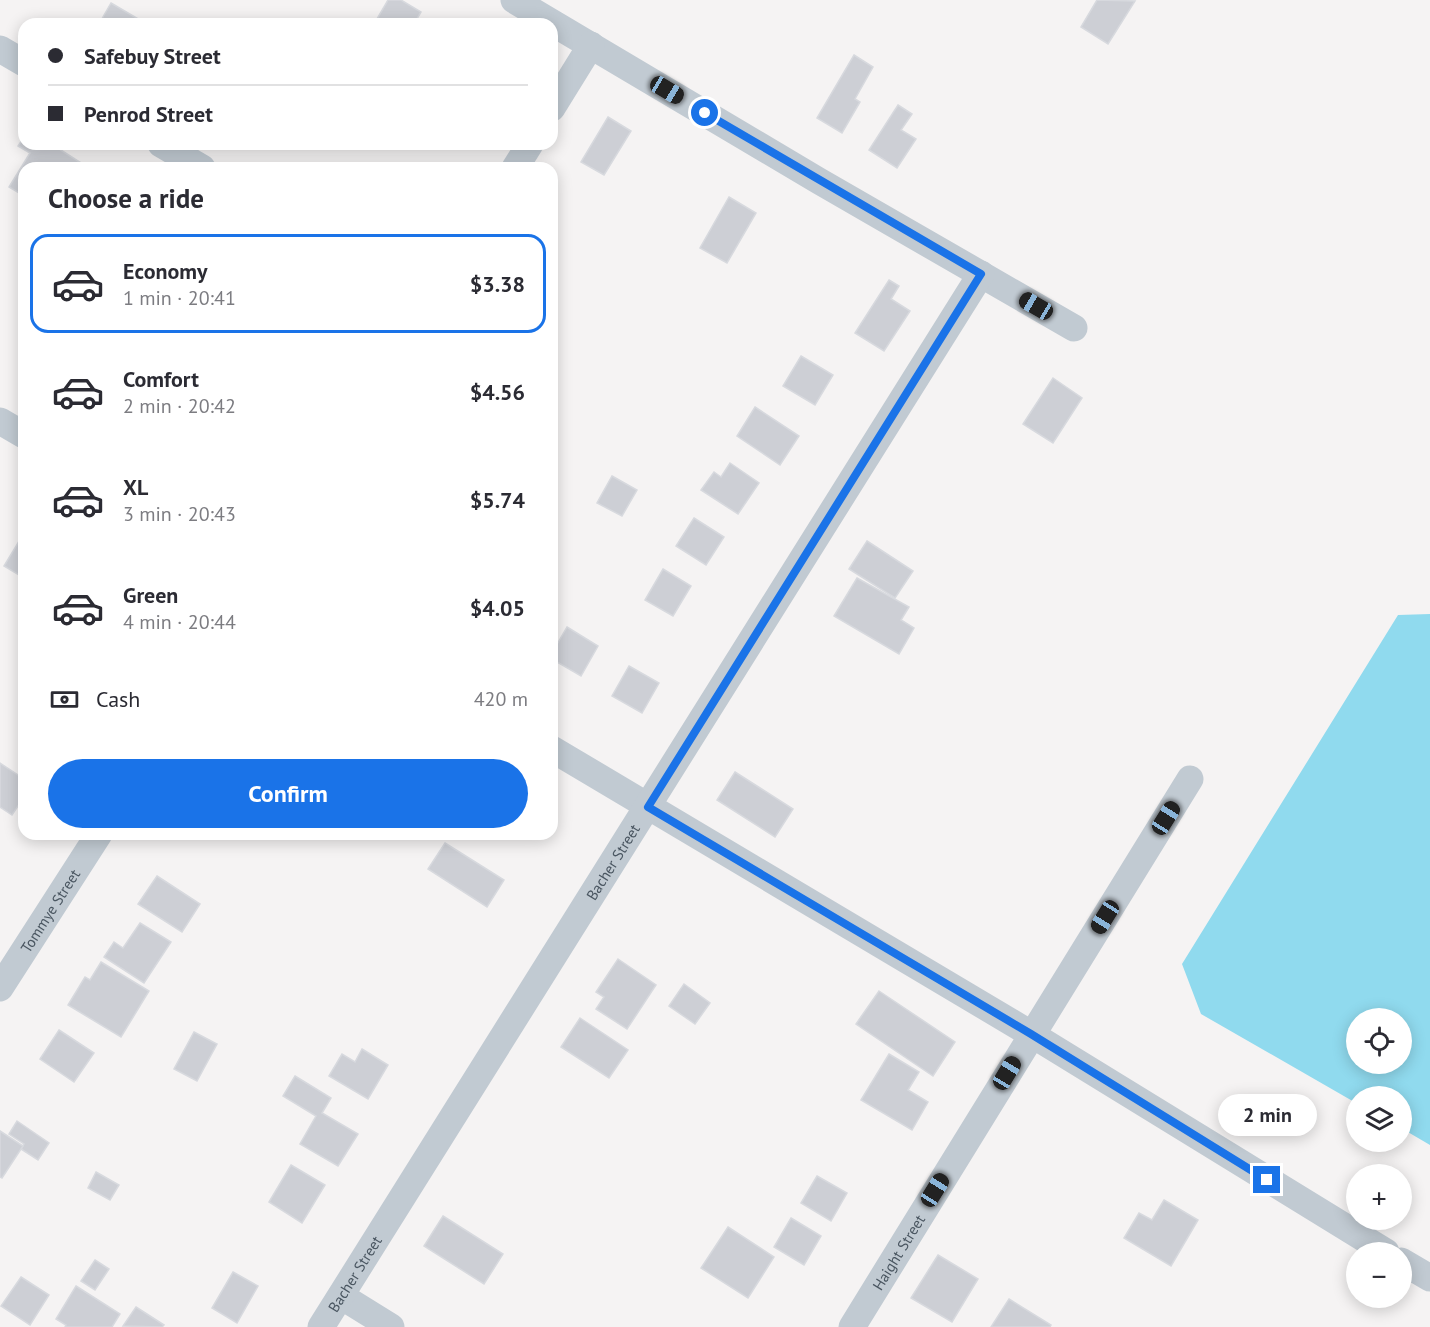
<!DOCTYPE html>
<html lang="en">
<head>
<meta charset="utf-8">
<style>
	body { margin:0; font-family:"PT Sans",sans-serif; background:#f7f7f7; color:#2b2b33; height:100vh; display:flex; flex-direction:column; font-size:22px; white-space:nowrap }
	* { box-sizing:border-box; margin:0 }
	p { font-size:20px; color:#7c7c81 }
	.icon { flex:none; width:33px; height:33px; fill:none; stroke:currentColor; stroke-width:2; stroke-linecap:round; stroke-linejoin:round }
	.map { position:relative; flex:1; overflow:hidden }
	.side { position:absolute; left:18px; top:162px; width:540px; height:678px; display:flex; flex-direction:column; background:#fff; border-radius:18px; box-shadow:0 3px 15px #0003 }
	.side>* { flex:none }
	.guide { position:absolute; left:18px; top:18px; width:540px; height:132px; border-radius:18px; box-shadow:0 3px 15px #0003; display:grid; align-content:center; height:132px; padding:0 30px; background:#fff }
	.controls { position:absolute; left:1346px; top:1008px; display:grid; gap:12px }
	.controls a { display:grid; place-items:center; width:66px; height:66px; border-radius:50%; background:#fff; box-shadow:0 3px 15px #0003; font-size:30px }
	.end { position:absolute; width:27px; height:27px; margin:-14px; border:8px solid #1a73e8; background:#fff; box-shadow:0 0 0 3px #fff }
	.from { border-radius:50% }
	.bubble { position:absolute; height:42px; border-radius:21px; background:#fff; box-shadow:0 3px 15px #0003; font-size:20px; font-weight:700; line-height:42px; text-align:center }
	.car { position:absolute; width:18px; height:36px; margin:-18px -9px; border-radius:8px; box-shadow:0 0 4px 2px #0007; background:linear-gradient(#222 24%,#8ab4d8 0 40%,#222 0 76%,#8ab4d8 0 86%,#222 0) }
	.guide b { display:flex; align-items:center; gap:21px; height:57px; font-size:22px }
	.guide b+b { border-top:2px solid #e1e1e2 }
	.guide i { width:15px; height:15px; background:#2b2b33 }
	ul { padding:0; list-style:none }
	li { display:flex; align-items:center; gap:18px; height:99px; margin:0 12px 9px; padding:0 18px; border:3px solid transparent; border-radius:18px }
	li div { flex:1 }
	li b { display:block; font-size:22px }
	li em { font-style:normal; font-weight:700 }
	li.current { border-color:#1a73e8 }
	li>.icon { width:54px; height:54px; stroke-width:1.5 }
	h2 { padding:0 30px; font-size:27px; line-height:72px }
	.pay { display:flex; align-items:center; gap:15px; height:66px; padding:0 30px; font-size:22px }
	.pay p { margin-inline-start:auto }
	.cta { display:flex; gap:12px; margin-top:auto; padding:12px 30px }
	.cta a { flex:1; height:69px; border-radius:36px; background:#1a73e8; color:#fff; font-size:24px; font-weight:700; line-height:69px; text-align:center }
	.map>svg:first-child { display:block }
</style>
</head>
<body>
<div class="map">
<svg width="1430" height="1327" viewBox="0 0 1430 1327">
	<rect width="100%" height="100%" fill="#f5f3f3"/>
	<path fill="#90daee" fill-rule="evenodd" d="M1430,614V1145L1401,1128V1096H1356V1103L1201,1014L1182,964L1398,615ZM1356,1018H1401V1064H1356Z"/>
	<g fill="#cdcfd5" stroke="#d7d9de" stroke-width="1.5">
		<polygon points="388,0 401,0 421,12 414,24 374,24"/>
		<polygon points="1097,0 1135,1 1108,44 1081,27"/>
		<polygon points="111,3 140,20 137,24 99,24"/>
		<polygon points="854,55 873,67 855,99 860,102 842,133 817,118"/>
		<polygon points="898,105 912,114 901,130 916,139 897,168 869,150"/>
		<polygon points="608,117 631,131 604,175 581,162"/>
		<polygon points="24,137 24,144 54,144 53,145 89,168 24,168 24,196 9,187 30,153 18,146"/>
		<polygon points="729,197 756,213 727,263 700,248"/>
		<polygon points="889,280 899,286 891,299 910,311 884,351 855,333"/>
		<polygon points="801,356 833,375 815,405 783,386"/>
		<polygon points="1053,378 1082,398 1053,443 1023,424"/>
		<polygon points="755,407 799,436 780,465 737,436"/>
		<polygon points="730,463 759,483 738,514 701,490 714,472 721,477"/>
		<polygon points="612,476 637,490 622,516 597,503"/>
		<polygon points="694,518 724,537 706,565 676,546"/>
		<polygon points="24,533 24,578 4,566"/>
		<polygon points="867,541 913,571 895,598 849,569"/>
		<polygon points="663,569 691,586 673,616 645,600"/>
		<polygon points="857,578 909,607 901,620 914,628 899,654 834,616"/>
		<polygon points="567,627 598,646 581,676 552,659 552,653"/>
		<polygon points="629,666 659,683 642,713 612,696"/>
		<polygon points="0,763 24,779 24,797 12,815 0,807"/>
		<polygon points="735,772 793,809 775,837 717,800"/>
		<polygon points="445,843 504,880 487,907 428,869"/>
		<polygon points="157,876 200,904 182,932 138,904"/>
		<polygon points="140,923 171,942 144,983 104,957 114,942 123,948"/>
		<polygon points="618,959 656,985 627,1029 596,1009 604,997 596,992"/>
		<polygon points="101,962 149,991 121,1037 68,1005 85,977 90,980"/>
		<polygon points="684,984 710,1003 695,1024 669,1006"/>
		<polygon points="879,991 955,1042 933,1076 856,1024"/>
		<polygon points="580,1018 628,1050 609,1078 561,1047"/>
		<polygon points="59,1030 94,1053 74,1082 40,1059"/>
		<polygon points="194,1032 217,1044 197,1081 174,1069"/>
		<polygon points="362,1049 388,1065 368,1099 329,1076 342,1054 355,1062"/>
		<polygon points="889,1054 919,1072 908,1090 928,1102 912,1130 861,1100"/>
		<polygon points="295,1076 331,1098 322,1113 358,1134 338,1166 300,1144 316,1116 283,1096"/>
		<polygon points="17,1121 49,1143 38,1160 21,1149 24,1144 9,1134"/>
		<polygon points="0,1131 23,1146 2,1178 0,1177"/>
		<polygon points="291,1165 325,1185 302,1223 269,1202"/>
		<polygon points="96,1172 119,1185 110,1200 88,1188"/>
		<polygon points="817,1176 847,1193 831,1221 801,1203"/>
		<polygon points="1164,1200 1198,1220 1171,1266 1124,1238 1139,1213 1152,1220"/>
		<polygon points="443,1216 503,1254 484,1284 424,1246"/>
		<polygon points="791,1218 821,1236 804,1265 774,1247"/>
		<polygon points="728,1227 774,1257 748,1298 701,1268"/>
		<polygon points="938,1255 978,1279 952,1322 911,1298"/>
		<polygon points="95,1260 109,1269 95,1290 81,1281"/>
		<polygon points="233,1272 258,1286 237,1323 212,1308"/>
		<polygon points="21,1277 49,1295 30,1325 1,1306"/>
		<polygon points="76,1286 120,1314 112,1327 65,1327 66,1325 56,1319"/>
		<polygon points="1009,1299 1051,1325 1050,1327 991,1327"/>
		<polygon points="136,1307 164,1325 162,1327 123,1326"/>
	</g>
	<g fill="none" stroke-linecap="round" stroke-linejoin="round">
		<g stroke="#c1cad2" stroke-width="27">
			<polyline points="514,0 819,181 1074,328"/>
			<polyline points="0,49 24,63"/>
			<polyline points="552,108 591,45"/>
			<polyline points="161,144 202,168"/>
			<polyline points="515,168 530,144"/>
			<polyline points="0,421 24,435"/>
			<polyline points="552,749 1031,1034 1386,1252"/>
			<path id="s1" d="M0,988L99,834"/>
			<polyline points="1401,1261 1430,1278"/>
			<polyline points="341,1296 391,1327"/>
			<path id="s2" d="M321,1327L981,274"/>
			<path id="s3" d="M852,1327L1190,779"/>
		</g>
	</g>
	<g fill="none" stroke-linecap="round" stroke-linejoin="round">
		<polyline stroke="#1a73e8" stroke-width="8" points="705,113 981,274 648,807 1031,1034 1267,1180"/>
	</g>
	<g text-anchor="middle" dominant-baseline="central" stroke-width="4.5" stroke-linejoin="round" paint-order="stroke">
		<g font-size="15" fill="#4a5661" stroke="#fff">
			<text stroke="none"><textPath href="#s2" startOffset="549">Bacher Street</textPath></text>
			<text stroke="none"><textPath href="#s1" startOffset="92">Tommye Street</textPath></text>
			<text stroke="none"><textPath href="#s3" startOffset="88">Haight Street</textPath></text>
			<text stroke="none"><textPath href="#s2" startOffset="63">Bacher Street</textPath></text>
		</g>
	</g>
</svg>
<div class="controls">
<a><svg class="icon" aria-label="locate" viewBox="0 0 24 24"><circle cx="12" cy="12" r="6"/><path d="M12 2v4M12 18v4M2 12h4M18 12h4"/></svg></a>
<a><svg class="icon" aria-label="layers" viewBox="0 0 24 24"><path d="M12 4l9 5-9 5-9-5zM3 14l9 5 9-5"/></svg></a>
<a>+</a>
<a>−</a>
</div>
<i class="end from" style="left:705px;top:113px"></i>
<i class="end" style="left:1267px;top:1180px"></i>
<div class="bubble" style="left:1218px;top:1094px;width:99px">2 min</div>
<i class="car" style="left:667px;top:90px;rotate:121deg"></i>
<i class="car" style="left:1036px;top:306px;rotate:300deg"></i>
<i class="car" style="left:1166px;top:818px;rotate:32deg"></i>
<i class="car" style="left:1105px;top:917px;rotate:212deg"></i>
<i class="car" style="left:1007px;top:1073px;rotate:31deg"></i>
<i class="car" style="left:935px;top:1190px;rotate:32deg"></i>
<div class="guide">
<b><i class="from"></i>Safebuy Street</b>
<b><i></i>Penrod Street</b>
</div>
<section class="side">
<h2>Choose a ride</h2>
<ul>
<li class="current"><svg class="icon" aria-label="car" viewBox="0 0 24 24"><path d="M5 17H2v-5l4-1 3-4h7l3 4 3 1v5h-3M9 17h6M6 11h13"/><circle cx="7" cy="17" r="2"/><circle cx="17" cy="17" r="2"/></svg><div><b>Economy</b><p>1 min · 20:41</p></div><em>$3.38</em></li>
<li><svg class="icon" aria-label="car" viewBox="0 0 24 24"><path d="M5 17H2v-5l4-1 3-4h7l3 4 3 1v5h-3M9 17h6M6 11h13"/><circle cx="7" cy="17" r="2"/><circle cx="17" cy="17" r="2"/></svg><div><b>Comfort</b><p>2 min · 20:42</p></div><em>$4.56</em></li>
<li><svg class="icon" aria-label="car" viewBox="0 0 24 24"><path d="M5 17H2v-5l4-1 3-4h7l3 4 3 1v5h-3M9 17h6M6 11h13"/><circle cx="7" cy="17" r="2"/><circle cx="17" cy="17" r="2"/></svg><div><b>XL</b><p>3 min · 20:43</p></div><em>$5.74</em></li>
<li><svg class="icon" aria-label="car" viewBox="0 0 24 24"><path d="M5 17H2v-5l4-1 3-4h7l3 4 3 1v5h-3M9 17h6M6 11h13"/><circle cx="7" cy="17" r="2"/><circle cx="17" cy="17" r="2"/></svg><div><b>Green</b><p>4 min · 20:44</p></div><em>$4.05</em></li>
</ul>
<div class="pay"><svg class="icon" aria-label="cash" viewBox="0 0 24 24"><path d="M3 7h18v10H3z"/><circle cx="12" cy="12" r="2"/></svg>Cash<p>420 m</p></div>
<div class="cta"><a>Confirm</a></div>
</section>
</div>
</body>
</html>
